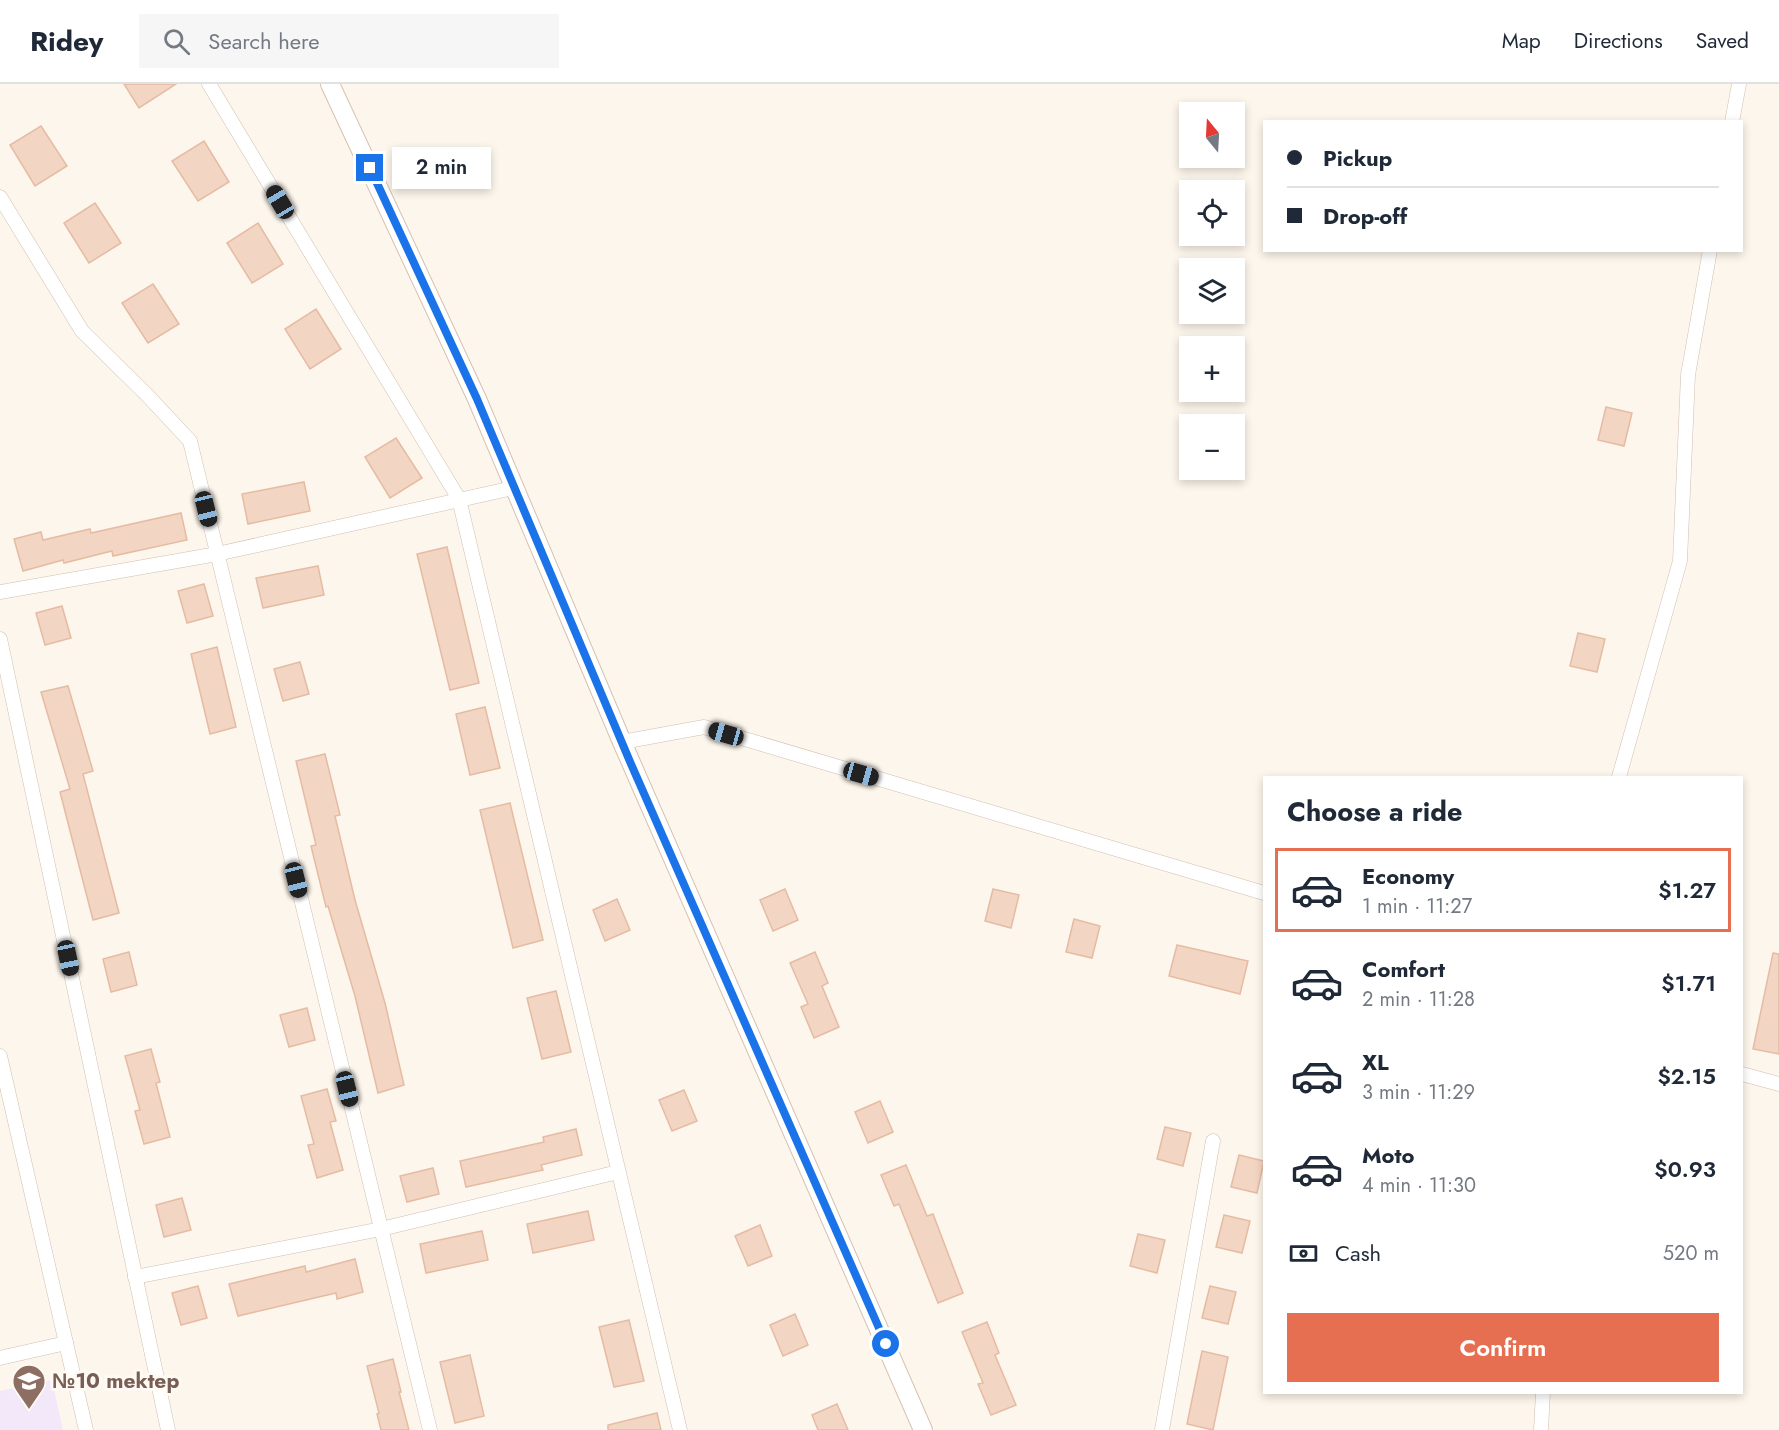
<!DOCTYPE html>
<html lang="en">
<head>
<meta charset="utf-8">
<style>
	body { margin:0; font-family:Jost,sans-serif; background:#f6f6f7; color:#1f2937; height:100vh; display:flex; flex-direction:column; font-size:22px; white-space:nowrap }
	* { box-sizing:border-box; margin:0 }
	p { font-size:20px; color:#747a83 }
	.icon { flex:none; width:33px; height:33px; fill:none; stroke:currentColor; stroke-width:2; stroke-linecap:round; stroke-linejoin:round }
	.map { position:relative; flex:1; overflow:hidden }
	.drawer { position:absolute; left:1263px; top:692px; width:480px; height:618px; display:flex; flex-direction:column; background:#fff; border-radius:0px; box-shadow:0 3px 9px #0003 }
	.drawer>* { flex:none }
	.hud { position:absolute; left:1263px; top:36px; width:480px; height:132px; border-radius:0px; box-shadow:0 3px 9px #0003; display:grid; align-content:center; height:132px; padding:0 24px; background:#fff }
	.needle { width:39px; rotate:342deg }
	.controls { position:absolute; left:1179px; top:18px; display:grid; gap:12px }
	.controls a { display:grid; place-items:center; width:66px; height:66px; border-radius:0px; background:#fff; box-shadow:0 3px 9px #0003; font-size:30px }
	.end { position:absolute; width:27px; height:27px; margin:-14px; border:8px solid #1a73e8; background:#fff; box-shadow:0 0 0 3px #fff }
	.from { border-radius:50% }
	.bubble { position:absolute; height:42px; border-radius:0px; background:#fff; box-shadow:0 3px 9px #0003; font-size:20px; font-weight:600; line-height:42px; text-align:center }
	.car { position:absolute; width:18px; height:36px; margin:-18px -9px; border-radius:8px; box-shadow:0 0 4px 2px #0007; background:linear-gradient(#222 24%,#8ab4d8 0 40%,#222 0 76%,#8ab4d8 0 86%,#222 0) }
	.hud b { display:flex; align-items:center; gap:21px; height:57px; font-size:22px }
	.hud b+b { border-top:2px solid #e0e1e3 }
	.hud i { width:15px; height:15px; background:#1f2937 }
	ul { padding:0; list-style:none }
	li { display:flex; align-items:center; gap:18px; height:84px; margin:0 12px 9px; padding:0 12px; border:3px solid transparent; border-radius:0px }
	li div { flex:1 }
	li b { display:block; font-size:22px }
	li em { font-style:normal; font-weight:600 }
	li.current { border-color:#e76f51 }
	li>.icon { width:54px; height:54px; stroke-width:1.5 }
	h2 { padding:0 24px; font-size:27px; line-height:72px }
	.pay { display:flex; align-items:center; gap:15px; height:66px; padding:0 24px; font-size:22px }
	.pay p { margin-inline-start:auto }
	.primary-button { display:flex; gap:12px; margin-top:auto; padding:12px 24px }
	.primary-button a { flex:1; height:69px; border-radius:0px; background:#e76f51; color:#fff; font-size:24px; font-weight:600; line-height:69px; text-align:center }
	header { display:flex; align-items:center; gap:36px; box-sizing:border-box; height:84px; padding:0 30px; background:#fff; border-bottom:2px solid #e0e1e3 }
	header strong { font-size:28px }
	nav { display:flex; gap:33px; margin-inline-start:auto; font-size:21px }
	.search { width:420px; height:54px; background:#f6f6f7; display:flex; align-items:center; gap:15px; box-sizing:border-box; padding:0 21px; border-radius:0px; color:#747a83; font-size:22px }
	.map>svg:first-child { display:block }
</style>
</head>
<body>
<header>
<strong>Ridey</strong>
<div class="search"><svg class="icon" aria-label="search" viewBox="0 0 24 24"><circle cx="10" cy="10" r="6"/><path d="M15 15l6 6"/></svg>Search here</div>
<nav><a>Map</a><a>Directions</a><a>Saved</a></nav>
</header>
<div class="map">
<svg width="1779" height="1346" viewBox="0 0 1779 1346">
	<rect width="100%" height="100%" fill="#fdf6ec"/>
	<polygon fill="#f3e8fa" points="52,1296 63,1346 0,1346 0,1307"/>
	<g fill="#f3d5c3" stroke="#e6bba3" stroke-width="1.5">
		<polygon points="124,0 176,0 139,24"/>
		<polygon points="41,42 67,82 35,102 10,61"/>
		<polygon points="204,57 229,98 198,117 172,77"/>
		<polygon points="95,119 121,159 89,179 64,139"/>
		<polygon points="258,139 283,180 252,199 227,159"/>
		<polygon points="153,200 179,240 148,259 122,219"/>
		<polygon points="316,225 341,265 310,285 285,245"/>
		<polygon points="1606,323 1632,329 1624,362 1598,356"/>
		<polygon points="396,354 422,394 390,414 365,373"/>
		<polygon points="304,398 310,427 248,440 242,410"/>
		<polygon points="181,429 187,456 113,472 112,467 64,479 63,476 23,487 14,455 41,448 43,456 90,445 91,449"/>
		<polygon points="447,463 479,599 450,606 417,470"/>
		<polygon points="318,482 324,511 263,524 256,494"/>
		<polygon points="204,500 213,532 187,539 178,507"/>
		<polygon points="62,522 71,554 45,561 36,529"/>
		<polygon points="1578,549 1605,555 1597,588 1570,582"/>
		<polygon points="217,563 236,643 210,650 191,570"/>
		<polygon points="300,578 309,610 283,617 274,585"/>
		<polygon points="68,602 93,687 83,690 119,829 93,836 60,708 70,705 41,608"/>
		<polygon points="485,623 500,684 470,691 456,630"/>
		<polygon points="325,670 340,731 335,732 355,816 385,919 404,1001 378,1009 355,912 328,822 326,823 311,762 316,761 296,677"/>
		<polygon points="510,719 543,856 513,864 480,726"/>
		<polygon points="785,805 798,836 773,847 760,816"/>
		<polygon points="993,805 1019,811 1011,844 985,837"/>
		<polygon points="617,815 630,846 605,857 593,826"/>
		<polygon points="1074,835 1100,842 1092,874 1066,868"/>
		<polygon points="1177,861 1248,877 1240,910 1169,892"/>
		<polygon points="129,868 137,901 111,908 103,875"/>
		<polygon points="815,868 828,899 822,902 839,943 814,954 801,923 808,920 790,879"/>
		<polygon points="1773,869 1779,870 1779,970 1753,965"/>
		<polygon points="556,907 571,968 542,975 527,914"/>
		<polygon points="307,924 315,956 289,963 280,931"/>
		<polygon points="151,965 160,998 156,999 170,1053 144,1060 135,1027 140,1026 125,972"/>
		<polygon points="327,1005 336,1037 330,1038 343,1086 317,1094 308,1061 314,1060 301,1012"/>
		<polygon points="684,1006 697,1037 672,1047 659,1016"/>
		<polygon points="880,1017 893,1048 868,1059 855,1028"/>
		<polygon points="1165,1043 1191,1049 1183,1082 1157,1075"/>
		<polygon points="576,1045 582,1071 541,1081 543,1086 466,1103 460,1077 544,1058 543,1053"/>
		<polygon points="1239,1071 1264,1077 1257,1109 1231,1103"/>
		<polygon points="906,1081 927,1132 933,1130 963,1209 938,1219 899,1120 894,1122 881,1091"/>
		<polygon points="433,1084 439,1110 407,1118 400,1092"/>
		<polygon points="182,1114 191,1146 164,1153 156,1121"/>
		<polygon points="588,1127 594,1156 533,1169 527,1140"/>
		<polygon points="1224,1131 1250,1137 1242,1169 1216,1163"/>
		<polygon points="760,1141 772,1172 748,1182 735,1152"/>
		<polygon points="482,1147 488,1176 426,1189 420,1160"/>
		<polygon points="1138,1150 1165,1156 1157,1189 1130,1182"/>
		<polygon points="355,1175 363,1208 337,1215 336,1209 238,1232 229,1200 305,1182 306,1188"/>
		<polygon points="198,1202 207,1234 181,1241 172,1209"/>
		<polygon points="1210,1202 1236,1208 1228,1240 1202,1234"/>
		<polygon points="795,1230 808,1261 783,1272 770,1241"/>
		<polygon points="629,1236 644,1297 614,1303 599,1243"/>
		<polygon points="987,1238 999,1269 995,1271 1016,1321 991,1331 978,1300 983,1299 962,1248"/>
		<polygon points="1202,1267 1228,1273 1213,1346 1187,1340"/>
		<polygon points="470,1271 484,1332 455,1339 440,1278"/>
		<polygon points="393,1275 401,1308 399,1308 409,1346 381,1346 377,1330 379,1329 367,1282"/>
		<polygon points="837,1320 848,1346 818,1346 812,1331"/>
		<polygon points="657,1329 661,1346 608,1346 608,1341"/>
	</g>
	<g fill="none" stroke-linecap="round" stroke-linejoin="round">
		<defs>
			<g id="minor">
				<polyline points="209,0 459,415 680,1346"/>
				<polyline points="1732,38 1739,0"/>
				<polyline points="0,113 82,247 147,311 190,357 430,1346"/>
				<polyline points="0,508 217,470 513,404"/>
				<polyline points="0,555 168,1346"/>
				<polyline points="622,658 704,643 1264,809"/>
				<polyline points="1619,693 1680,477 1688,291 1710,166"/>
				<polyline points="0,972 86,1346"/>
				<polyline points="1742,990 1779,1000"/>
				<polyline points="135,1193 381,1145 618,1088"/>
				<polyline points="0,1274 66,1259"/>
				<polyline points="1162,1346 1213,1057"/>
				<polyline points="1541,1346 1543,1308"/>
			</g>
			<polyline id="secondary" points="330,0 477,315 622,658 923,1346"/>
		</defs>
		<use href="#minor" stroke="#d1beb0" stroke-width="15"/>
		<use href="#secondary" stroke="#d6c0b0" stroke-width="20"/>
		<use href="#minor" stroke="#fff" stroke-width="14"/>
		<use href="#secondary" stroke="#fff" stroke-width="18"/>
	</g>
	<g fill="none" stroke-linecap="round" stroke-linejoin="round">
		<polyline stroke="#1a73e8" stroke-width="8" points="370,84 477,315 631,680 886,1260"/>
	</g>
	<defs>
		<symbol id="school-pin" viewBox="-11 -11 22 30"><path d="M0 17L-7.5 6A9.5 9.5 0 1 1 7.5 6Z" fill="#8d6e63" stroke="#fffaf3"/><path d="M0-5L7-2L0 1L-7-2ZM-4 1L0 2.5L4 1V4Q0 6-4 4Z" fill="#fff"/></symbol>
	</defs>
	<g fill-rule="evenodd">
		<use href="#school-pin" x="10" y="1278" width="38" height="52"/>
	</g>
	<g text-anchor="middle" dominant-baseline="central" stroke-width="6" stroke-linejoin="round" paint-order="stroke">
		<g font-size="21" font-weight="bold" fill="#785e54" stroke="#fffaf3" text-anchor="start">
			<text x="52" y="1297">№10 mektep</text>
		</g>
	</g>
</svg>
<div class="controls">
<a><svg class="needle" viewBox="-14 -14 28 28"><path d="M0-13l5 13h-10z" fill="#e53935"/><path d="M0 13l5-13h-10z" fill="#747a83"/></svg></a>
<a><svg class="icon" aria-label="locate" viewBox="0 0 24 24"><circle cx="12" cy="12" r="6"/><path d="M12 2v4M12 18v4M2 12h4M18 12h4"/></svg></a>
<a><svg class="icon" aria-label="layers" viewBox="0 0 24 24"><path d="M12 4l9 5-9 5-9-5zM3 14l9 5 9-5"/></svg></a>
<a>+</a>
<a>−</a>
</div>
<i class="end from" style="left:886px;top:1260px"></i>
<i class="end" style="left:370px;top:84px"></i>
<div class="bubble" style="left:392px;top:63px;width:99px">2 min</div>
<i class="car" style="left:280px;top:118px;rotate:329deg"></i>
<i class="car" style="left:206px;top:425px;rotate:166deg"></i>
<i class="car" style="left:726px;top:650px;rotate:286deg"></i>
<i class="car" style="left:861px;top:690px;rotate:106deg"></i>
<i class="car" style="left:296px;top:796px;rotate:166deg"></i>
<i class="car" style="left:68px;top:874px;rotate:168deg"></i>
<i class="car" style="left:347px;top:1005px;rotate:166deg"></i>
<div class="hud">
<b><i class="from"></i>Pickup</b>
<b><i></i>Drop-off</b>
</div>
<section class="drawer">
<h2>Choose a ride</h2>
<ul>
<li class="current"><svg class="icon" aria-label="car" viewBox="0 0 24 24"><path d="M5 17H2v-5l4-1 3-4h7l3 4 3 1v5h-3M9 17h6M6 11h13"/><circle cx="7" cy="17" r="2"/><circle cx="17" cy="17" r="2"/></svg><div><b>Economy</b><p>1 min · 11:27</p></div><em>$1.27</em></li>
<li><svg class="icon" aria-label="car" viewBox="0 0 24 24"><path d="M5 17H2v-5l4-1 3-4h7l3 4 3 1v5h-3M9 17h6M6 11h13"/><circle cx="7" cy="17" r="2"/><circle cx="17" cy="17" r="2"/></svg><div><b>Comfort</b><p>2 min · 11:28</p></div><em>$1.71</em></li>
<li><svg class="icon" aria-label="car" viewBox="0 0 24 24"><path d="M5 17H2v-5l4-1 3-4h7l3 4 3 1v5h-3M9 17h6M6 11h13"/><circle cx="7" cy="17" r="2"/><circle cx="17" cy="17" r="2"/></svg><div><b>XL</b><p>3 min · 11:29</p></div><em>$2.15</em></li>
<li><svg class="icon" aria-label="car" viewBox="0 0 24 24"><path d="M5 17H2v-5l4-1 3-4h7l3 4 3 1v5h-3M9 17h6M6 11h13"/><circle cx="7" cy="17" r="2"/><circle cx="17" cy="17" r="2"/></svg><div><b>Moto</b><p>4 min · 11:30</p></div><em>$0.93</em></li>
</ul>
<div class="pay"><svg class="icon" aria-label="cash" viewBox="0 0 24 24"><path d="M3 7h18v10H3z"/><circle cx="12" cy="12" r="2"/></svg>Cash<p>520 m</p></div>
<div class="primary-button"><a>Confirm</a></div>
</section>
</div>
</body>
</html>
